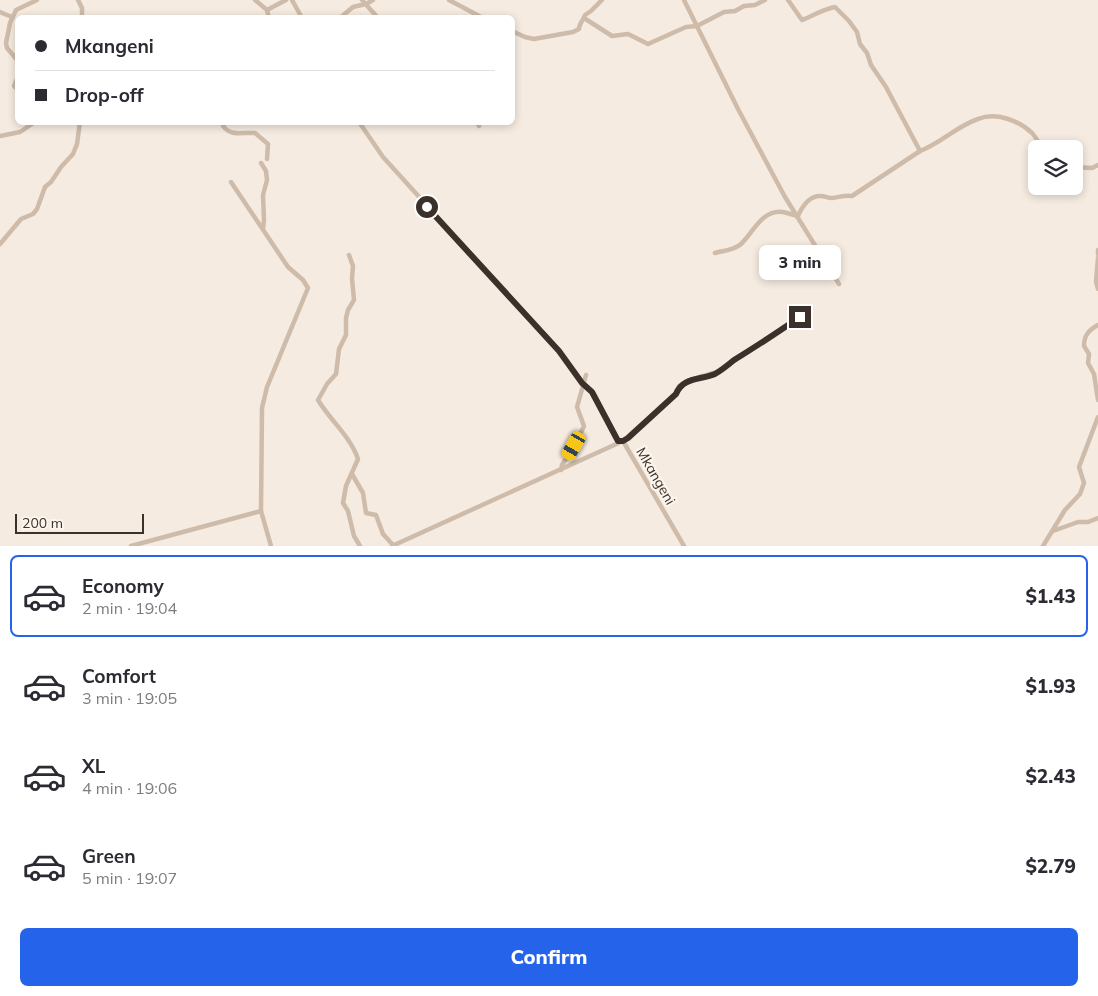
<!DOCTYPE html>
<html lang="en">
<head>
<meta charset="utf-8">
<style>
	body { margin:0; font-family:Mulish,sans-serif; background:#f7f7f7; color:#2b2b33; height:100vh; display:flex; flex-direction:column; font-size:19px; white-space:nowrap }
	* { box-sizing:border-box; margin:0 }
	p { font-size:16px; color:#7c7c81 }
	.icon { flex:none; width:28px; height:28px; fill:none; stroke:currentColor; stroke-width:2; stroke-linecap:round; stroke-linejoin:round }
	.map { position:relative; height:546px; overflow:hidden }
	.drawer { display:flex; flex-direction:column; background:#fff; flex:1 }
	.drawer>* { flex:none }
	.hud { position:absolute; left:15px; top:15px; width:500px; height:110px; border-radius:8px; box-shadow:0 2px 8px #0003; display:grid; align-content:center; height:110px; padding:0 20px; background:#fff }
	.fabs { position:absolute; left:1028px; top:140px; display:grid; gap:10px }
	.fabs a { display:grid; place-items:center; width:55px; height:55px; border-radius:8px; background:#fff; box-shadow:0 2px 8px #0003; font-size:25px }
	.scale { position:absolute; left:15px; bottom:12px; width:129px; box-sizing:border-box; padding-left:5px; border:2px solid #3c302a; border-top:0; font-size:14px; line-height:18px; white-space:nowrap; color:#3c302a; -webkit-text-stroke:4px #fcf5ed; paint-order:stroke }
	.end { position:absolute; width:22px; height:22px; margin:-11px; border:6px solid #3c302a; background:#fff; box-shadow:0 0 0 2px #fff }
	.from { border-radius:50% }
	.bubble { position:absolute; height:35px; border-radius:8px; background:#fff; box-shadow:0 2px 8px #0003; font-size:16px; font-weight:800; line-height:35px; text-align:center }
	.car { position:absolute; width:15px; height:30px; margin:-15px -8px; border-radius:6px; box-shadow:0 0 4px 1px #0007; background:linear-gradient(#f5c518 24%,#345 0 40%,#f5c518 0 76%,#345 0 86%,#f5c518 0) }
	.hud b { display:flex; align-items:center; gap:18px; height:48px; font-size:19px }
	.hud b+b { border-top:1px solid #e1e1e2 }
	.hud i { width:12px; height:12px; background:#2b2b33 }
	ul { padding:9px 0 0; list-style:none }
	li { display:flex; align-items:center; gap:15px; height:82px; margin:0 10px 8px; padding:0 10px; border:2px solid transparent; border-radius:8px }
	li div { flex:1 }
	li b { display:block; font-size:19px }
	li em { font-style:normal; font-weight:800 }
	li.selected { border-color:#2563eb }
	li>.icon { width:45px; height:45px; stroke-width:1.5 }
	.action { display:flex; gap:10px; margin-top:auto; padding:10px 20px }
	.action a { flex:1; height:58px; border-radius:8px; background:#2563eb; color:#fff; font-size:20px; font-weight:800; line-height:58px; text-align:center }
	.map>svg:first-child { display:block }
</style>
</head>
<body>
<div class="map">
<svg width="1098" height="546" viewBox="0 0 1098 546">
	<rect width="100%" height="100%" fill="#f5ebe0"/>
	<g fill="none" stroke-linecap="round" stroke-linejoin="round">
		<g stroke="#cebbaa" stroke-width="4.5">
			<polyline points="78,0 82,8 82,18"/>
			<polyline points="255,0 267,10"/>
			<polyline points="292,0 302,18"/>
			<polyline points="362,0 378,18"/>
			<polyline points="449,0 483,18"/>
			<polyline points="684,0 738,109 785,197 839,284"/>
			<path d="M788,0L802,20C813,16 823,9 835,7L849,21L857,32L860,44L867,53L871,65L886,87L920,151"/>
			<polyline points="0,12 12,17"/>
			<polyline points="269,18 267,10 286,0"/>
			<polyline points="340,18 353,7 366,4 373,0"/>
			<polyline points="584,18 612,36 628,34 648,44 686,27 697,26 724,12 735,11 744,6 755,5 765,0"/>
			<path d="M512,31L525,37L534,39L573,32L579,29C579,23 583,21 585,15L591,11L602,0"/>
			<polyline points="18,61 7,48 6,43 10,23 16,10 37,0"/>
			<polyline points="18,76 14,86 18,90"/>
			<path d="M226,122L223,126C231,137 243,132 255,133L268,144L267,159"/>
			<polyline points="359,122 383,157 559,351 583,383 592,392 618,441 623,441 684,546"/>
			<polyline points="477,122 479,126"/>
			<polyline points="0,136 20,132 35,122"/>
			<polyline points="261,163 266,171 267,180 263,195 264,220 263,229"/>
			<polyline points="1074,167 1092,168 1098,165"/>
			<polyline points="0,244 21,219 33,214 37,209 45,187 51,182 61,167 73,154 77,144 80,122"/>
			<polyline points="1098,250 1098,254"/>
			<path d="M715,253C724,250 733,251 741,244C753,233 762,209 783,212C788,213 793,215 798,216C802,207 809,196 820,196C825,196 828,198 832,198C840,197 844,195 852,196L920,151C941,143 957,126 978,119C996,112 1018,120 1032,133C1036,137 1039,144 1043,149"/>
			<path d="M349,255L353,266L352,278L354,300L348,310L346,318V335L339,349L336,374L327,384L318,400C330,420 350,436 358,459L346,486L343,503L348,511L354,536L360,546"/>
			<polyline points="1098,258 1096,282 1098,289"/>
			<path d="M1098,325C1089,330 1084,335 1084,346L1089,354L1088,363L1094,374L1098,400"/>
			<polyline points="561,470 562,465 577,441 584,426 577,407 586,375"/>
			<polyline points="352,474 363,493 366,513 376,515 383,534 393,545"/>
			<polyline points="261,511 271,546"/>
			<polyline points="1053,531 1078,522 1088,522 1098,518"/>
			<polyline points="131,546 261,511 262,408 267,387 308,288 303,280 288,267 231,182"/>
			<polyline points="392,546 623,441 676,394 679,386 690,380 720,371 731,363 800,317"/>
			<polyline points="1043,546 1065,510 1080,494 1084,483 1079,467 1098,417"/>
		</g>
	</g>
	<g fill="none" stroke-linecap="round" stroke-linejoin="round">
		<path stroke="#3c302a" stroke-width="6" d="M427,207L559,351L582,383L592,392L618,441H623L628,438L676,394C683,377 700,380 715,374C722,370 728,365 734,360C757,346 778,332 800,317"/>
	</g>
	<g text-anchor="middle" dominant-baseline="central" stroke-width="4.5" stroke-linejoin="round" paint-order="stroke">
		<g font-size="14" fill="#3c302a" stroke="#fcf5ed">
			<text transform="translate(656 476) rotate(60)">Mkangeni</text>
		</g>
	</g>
</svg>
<div class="fabs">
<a><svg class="icon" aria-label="layers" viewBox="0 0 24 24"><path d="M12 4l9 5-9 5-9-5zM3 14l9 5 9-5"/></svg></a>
</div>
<div class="scale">200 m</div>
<i class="end from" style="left:427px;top:207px"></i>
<i class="end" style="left:800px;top:317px"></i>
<div class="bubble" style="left:759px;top:245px;width:82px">3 min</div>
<i class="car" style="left:574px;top:446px;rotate:210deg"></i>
<div class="hud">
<b><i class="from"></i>Mkangeni</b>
<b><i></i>Drop-off</b>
</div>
</div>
<section class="drawer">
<ul>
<li class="selected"><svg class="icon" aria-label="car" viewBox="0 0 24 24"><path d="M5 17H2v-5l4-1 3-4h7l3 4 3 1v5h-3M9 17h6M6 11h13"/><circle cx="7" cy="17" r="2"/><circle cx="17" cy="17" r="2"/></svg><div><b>Economy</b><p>2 min · 19:04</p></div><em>$1.43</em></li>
<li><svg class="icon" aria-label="car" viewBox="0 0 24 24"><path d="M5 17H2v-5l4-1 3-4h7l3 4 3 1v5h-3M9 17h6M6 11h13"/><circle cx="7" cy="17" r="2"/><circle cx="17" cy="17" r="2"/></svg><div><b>Comfort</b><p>3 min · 19:05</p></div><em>$1.93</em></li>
<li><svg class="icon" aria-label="car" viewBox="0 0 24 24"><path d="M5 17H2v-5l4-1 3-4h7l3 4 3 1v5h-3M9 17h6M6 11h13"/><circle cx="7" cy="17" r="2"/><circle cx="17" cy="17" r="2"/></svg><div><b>XL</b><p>4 min · 19:06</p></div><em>$2.43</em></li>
<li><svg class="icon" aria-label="car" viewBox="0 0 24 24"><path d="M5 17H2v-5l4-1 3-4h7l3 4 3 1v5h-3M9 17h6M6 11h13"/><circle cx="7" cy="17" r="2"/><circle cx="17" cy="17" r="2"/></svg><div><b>Green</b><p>5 min · 19:07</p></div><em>$2.79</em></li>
</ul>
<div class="action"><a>Confirm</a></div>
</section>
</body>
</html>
